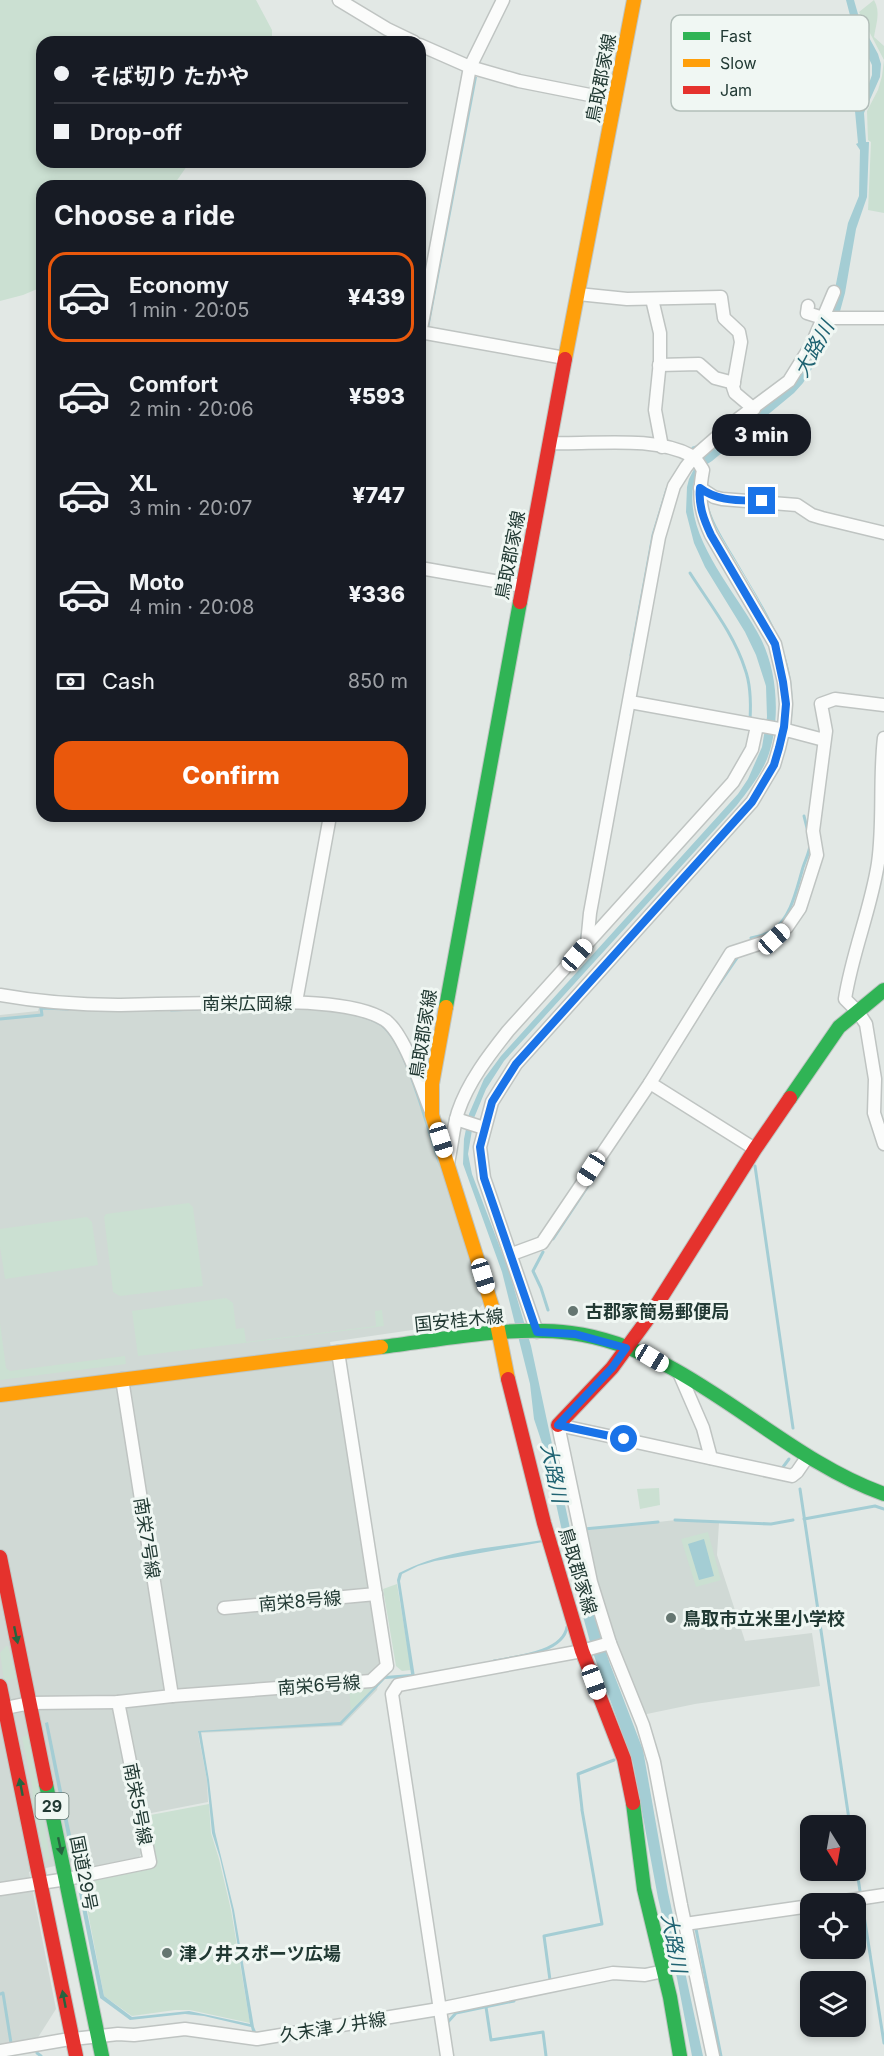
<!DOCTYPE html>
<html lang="en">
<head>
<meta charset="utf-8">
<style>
	body { margin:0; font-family:Inter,"Noto Sans JP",sans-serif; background:#20242c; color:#f1f3f6; height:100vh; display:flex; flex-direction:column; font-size:22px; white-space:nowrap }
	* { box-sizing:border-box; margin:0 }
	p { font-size:20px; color:#9ea1a6 }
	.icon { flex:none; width:33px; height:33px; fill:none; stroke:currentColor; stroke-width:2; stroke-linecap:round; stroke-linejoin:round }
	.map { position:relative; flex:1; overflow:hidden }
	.sheet { position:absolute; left:36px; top:180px; width:390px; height:642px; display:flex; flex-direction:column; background:#171b24; border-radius:18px; box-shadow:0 3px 9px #0003 }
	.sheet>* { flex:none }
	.guide { position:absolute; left:36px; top:36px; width:390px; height:132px; border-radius:18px; box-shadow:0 3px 9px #0003; display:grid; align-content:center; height:132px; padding:0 18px; background:#171b24 }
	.needle { width:39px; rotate:169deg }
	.fabs { position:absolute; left:800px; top:1815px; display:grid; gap:12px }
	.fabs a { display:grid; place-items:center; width:66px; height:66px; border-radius:12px; background:#171b24; box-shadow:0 3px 9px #0003; font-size:30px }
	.end { position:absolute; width:27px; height:27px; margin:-14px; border:8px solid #1a73e8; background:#fff; box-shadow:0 0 0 3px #fff }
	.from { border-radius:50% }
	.bubble { position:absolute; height:42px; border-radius:18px; background:#171b24; box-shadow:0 3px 9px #0003; font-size:20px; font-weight:800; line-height:42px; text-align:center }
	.car { position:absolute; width:18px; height:36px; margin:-18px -9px; border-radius:8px; box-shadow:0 0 4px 2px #0007; background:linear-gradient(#fff 24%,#345 0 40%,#fff 0 76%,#345 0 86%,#fff 0) }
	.guide b { display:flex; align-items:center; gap:21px; height:57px; font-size:22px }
	.guide b+b { border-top:2px solid #363941 }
	.guide i { width:15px; height:15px; background:#f1f3f6 }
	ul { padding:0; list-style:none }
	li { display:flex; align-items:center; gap:18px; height:90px; margin:0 12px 9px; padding:0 6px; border:3px solid transparent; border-radius:18px }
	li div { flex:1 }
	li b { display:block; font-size:22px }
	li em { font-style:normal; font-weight:800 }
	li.on { border-color:#ea580c }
	li>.icon { width:54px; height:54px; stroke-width:1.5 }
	h2 { padding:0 18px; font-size:27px; line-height:72px }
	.pay { display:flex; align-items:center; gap:15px; height:66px; padding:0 18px; font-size:22px }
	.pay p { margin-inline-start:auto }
	.primary-button { display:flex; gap:12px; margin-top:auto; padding:12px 18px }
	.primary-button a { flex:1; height:69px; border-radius:18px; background:#ea580c; color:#fff; font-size:24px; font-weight:800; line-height:69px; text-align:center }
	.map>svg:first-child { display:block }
</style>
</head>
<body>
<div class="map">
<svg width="884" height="2056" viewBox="0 0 884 2056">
	<rect width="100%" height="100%" fill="#e2e8e5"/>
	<g fill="#d0d9d5">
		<polygon points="40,1004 343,1009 389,1026 414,1074 483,1304 467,1322 330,1342 382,1664 377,1690 342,1726 198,1733 207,1780 208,1802 136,1816 143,1851 137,1860 87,1870 72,1862 29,1872 56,2009 37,2039 0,2046 0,1015 38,1011"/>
		<polygon points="676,1520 719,1523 717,1555 745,1641 812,1633 820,1686 695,1704 642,1715 617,1653 594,1579 586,1530"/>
	</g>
	<g fill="#cbe0d2">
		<polygon points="0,0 256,0 272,30 272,42 42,42 42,162 195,162 187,166 173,186 42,186 42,287 23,295 0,301"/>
		<path d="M874,0C881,12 876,24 874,37L884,46V213L868,210L871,142L868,140L867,111L878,90L882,76L884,60L859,12Z"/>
		<polygon points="189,1203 193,1207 203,1286 120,1296 113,1292 104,1217 106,1214"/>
		<polygon points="87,1217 92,1222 98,1265 5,1279 0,1247 0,1229"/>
		<polygon points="226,1298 233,1303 236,1329 244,1328 246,1342 376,1326 375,1311 382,1310 384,1326 138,1356 132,1311"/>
		<polygon points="0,1323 6,1368 10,1371 125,1356 126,1364 0,1380"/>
		<polygon points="659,1488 660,1505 640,1509 637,1489"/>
		<polygon points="708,1532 721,1580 696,1587 681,1539"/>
		<polygon points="397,1584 411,1668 411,1670 402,1671 396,1666 383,1589"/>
		<polygon points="6,1646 8,1646 17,1679 4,1681 0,1653"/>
		<polygon points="373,1688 351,1711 349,1690"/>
		<polygon points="30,1735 50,1858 46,1863 34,1812 32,1786 22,1737"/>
		<polygon points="209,1804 211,1833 219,1859 231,1910 250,2023 190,2010 175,2010 132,2016 104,1996 83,1887 89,1878 155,1865 145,1816"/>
	</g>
	<g fill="#a4cdd4">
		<path d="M846,0H854L860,21L878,54L881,64L880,77L864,113L866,142H869L867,197L856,229L845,293L839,315L816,362L803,383L794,393L712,461L698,470C673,528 736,589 761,639C778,673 781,723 767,759C760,776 748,791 737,805L504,1061L486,1089L474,1118L468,1154L472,1174L509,1271L531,1346L571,1533L589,1600L610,1664L643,1750L668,1892L703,2056H692L677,1978L658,1898L633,1763L593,1653L571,1572L544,1449L534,1419L530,1384L502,1272L463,1164L464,1139L469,1114L484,1079L501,1056L738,794L748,779L762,747L767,717L766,686L756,655L745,632L705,567L694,543L686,512L687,487L689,479L700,457L730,431L789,386L834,294L848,223L859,196L860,150L856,144L858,143L855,111L868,86L872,75V65L852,23Z"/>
		<polygon points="475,77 477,77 429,328 427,327 442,255 441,251"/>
		<path d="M707,501C712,521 723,538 733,555C765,611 801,658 791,726H790C803,654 748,586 715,526L705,502Z"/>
		<path d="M302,1007C327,1010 357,1011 379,1023C407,1039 431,1136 440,1168C427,1136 406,1042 379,1025C359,1013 324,1011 302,1009Z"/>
		<polygon points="704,1539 714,1576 699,1580 688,1544"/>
		<path d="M543,1540V1542L435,1561L418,1566L402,1574L400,1581L415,1677L385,1679L341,1725L201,1732L209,1780L215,1832L234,1910L254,2027L257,2034L253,2035L251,2027L204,2016L185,2014L130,2020L100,1998L79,1893L83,1892L104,1996L132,2017L189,2011L250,2024L232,1910L220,1858L212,1833L207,1780L198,1731L340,1722L385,1676L411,1674L397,1580L399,1573C443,1550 495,1547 543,1540Z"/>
		<polygon points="48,1722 76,1860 72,1861 45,1723"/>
	</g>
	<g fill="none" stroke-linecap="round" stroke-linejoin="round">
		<g stroke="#a4cdd4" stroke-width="3">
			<polyline points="693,448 700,446"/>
			<path d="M690,573C709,603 734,634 745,669C751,685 751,703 750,720"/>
			<polyline points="631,655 653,535 667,489"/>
			<polyline points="804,816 808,832"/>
			<path d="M751,938C758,936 767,935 773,930C791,917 796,891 802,871C804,862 809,855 810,845"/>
			<polyline points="580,945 583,931"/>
			<polyline points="711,996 737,958"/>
			<polyline points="171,1010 197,1009"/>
			<polyline points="0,1019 42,1015 41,1008 68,1009"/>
			<polyline points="755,1166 793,1428"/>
			<polyline points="553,1239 590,1183"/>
			<polyline points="543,1252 533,1271 541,1288 548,1310"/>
			<polyline points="783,1467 789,1459"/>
			<polyline points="800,1489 850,1826"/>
			<polyline points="804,1519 875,1506 884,1509"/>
			<polyline points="675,1520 771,1524 793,1520"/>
			<polyline points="584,1529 658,1522"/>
			<path d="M494,1661C515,1657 563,1653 567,1627"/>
			<polyline points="582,1809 578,1774 614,1760"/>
			<polyline points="855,1858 860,1891"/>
			<polyline points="864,1903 862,1903 884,2043"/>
			<polyline points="696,1929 721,2056"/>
			<polyline points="547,1981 550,1980 544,1936 602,1924 582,1810"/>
			<polyline points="0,1994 3,1993 11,2043"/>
			<polyline points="486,2007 491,2040 543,2032 546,2056"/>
			<polyline points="447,2023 456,2013 514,2001"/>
			<polyline points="37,2053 41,2056"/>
		</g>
		<defs>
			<g id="street">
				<polyline points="339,0 387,29 414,42"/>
				<polyline points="420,45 470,67 519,81 615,100"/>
				<polyline points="578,294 627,299 721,297 724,318 739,332 741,342 733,387 735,393 754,409"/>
				<polyline points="652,299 660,333 660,361 655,410 662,447"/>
				<polyline points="808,306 807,313 823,318 884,318"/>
				<polyline points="420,332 565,358"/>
				<polyline points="420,334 470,67 503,0"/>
				<polyline points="659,365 699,364 715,378 734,383"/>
				<polyline points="700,488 714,497 722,499 797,505 812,515 822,518 884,533"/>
				<polyline points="420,568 523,586"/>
				<polyline points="630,702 790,731 824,740"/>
				<path d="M884,738C879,780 884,822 878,863C871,909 852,953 845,999L858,1012L866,1024L875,1079L874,1113L884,1144"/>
				<polyline points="587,944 590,913 659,537 674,486 686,467 694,457 734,422 789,381 812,344 834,292"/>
				<path d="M0,995C39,1002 78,1005 118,1005C158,1004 197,1003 237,1003C275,1002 352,999 385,1020C404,1033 421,1086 430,1109"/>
				<polyline points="296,1002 330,816"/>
				<polyline points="650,1083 755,1149"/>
				<polyline points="456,1119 484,1128"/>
				<path d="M448,1163C452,1146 453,1128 458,1112C468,1082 489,1055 508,1031L733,782L752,749L757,726"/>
				<polyline points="512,1254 542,1243 650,1083 731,953 774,939 787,927 800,908 817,855 813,831 826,731 821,704 835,699 884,705"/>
				<path d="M537,1332L484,1178L480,1147L492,1102L516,1064L752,802L774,765L779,748L784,727L786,704L784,682L775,644L771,637L711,535C700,511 698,496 703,470C700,465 696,458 692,456C653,435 593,445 550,443"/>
				<polyline points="680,1375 703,1428 711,1458"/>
				<polyline points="122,1379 172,1696"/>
				<polyline points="224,1608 376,1594"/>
				<polyline points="0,1709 30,1703 118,1702 172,1696 371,1681 387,1666 338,1352"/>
				<polyline points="0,1889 67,1879 150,1862 118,1702"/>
				<polyline points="824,1904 884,1895"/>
				<polyline points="685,1924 810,1906"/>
				<polyline points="0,2051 64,2040 118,2034 134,2035 185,2029 257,2039 439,2009 613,1973 645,1975 664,1971"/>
				<polyline points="447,2056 392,1694 398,1685 582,1651 610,1643"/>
				<polyline points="713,2056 681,1905 654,1762 643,1725 610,1643 591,1582 558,1425 792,1476 797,1472 808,1456"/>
			</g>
			<g id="fast">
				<polyline points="446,1007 520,602"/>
				<polyline points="790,1098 839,1027 884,990"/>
				<path d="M381,1347C440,1340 512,1325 571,1333C689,1348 774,1455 884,1494"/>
				<polyline points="46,1784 102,2056"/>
				<polyline points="633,1803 644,1889 670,1997 680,2056"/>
			</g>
			<g id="slow">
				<polyline points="565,359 634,0"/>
				<polyline points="446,1007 432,1084 432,1115 496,1319 508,1379"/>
				<polyline points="0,1395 381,1347"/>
			</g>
			<g id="jam">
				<polyline points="520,602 565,359"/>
				<polyline points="508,1379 544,1523 582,1651 624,1759 633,1803"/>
				<polyline points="558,1425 612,1368 647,1320 755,1149 790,1098"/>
				<polyline points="0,1557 46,1784"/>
				<polyline points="0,1686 76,2056"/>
			</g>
		</defs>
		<use href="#street" stroke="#bfc4c2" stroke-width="15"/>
		<use href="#fast" stroke="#bec5c2" stroke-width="16"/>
		<use href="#slow" stroke="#bec5c2" stroke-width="16"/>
		<use href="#jam" stroke="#bec5c2" stroke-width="16"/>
		<use href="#street" stroke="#fbfcfb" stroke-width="12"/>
		<use href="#fast" stroke="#30b455" stroke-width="14"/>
		<use href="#slow" stroke="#ff9f0a" stroke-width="14"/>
		<use href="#jam" stroke="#e5322d" stroke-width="14"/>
	</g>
	<defs><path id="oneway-solid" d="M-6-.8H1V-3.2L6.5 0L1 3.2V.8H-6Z" transform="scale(1.5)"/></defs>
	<g fill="#26643f">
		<use href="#oneway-solid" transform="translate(16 1635) rotate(78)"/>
		<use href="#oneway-solid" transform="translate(21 1787) rotate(-101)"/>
		<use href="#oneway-solid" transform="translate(60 1846) rotate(78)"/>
		<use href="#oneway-solid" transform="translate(64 1999) rotate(-101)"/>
	</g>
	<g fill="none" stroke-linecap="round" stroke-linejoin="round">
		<path stroke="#1a73e8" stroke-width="8" d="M624,1439L558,1425L612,1368L626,1348L575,1334L537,1332L484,1178L480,1147L492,1102L516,1064L752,802L774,765L779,748L784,727L786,704L783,682L775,644L771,637L711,535C704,520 698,505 700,488C718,502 741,500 762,501"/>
	</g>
	<g fill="#657671" stroke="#f0f7f3" stroke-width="2">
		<circle cx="573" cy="1311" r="6"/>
		<circle cx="671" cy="1618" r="6"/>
		<circle cx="167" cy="1953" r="6"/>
	</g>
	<g text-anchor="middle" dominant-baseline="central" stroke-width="6" stroke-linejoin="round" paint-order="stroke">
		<rect fill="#f0f7f3" stroke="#5f726d" stroke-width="1.5" x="35.5" y="1793" width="33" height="26" rx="4.5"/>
		<g font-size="16" font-weight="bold" fill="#213933">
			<text x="52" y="1806">29</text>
		</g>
		<g font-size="18" fill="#213933" stroke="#f0f7f3">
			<text transform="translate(601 78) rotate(-79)">鳥取郡家線</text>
			<text transform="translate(510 555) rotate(-79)">鳥取郡家線</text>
			<text x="247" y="1003">南栄広岡線</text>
			<text transform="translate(423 1034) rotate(-81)">鳥取郡家線</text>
			<text transform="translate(459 1320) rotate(-6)">国安桂木線</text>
			<text transform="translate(147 1538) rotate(81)">南栄7号線</text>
			<text transform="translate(578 1571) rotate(73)">鳥取郡家線</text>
			<text transform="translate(300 1601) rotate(-5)">南栄8号線</text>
			<text transform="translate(319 1685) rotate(-4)">南栄6号線</text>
			<text transform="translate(138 1804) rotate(79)">南栄5号線</text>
			<text transform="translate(84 1873) rotate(79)">国道29号</text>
			<text transform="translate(333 2027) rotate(-9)">久末津ノ井線</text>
		</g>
		<g font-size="18" font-weight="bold" fill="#213933" stroke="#f0f7f3" text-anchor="start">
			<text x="585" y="1311">古郡家簡易郵便局</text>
			<text x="683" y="1618">鳥取市立米里小学校</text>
			<text x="179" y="1953">津ノ井スポーツ広場</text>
		</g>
		<g font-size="20" font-style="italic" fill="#1f6372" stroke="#f0f7f3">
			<text transform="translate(814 349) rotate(-62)">大路川</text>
			<text transform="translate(554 1473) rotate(78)">大路川</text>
			<text transform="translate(674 1943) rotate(79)">大路川</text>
		</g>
	</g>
	<rect x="671" y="15" width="198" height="96" rx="9" fill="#f0f7f3" stroke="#b2beb9" stroke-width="1.5"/>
	<rect x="683" y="32" width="27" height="8" fill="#30b455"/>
	<rect x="683" y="59" width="27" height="8" fill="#ff9f0a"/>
	<rect x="683" y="86" width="27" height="8" fill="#e5322d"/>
	<g font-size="16" fill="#213933">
		<text x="720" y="42">Fast</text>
		<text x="720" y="69">Slow</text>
		<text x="720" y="96">Jam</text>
	</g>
</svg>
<div class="fabs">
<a><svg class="needle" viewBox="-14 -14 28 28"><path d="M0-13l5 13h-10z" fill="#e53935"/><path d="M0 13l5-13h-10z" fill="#9ea1a6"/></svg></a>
<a><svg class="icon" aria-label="locate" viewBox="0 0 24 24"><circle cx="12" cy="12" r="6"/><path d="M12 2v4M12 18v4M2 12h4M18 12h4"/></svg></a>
<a><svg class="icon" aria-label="layers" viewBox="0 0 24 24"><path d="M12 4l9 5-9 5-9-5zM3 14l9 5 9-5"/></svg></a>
</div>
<i class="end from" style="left:624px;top:1439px"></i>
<i class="end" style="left:762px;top:501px"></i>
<div class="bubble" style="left:712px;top:414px;width:99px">3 min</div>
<i class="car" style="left:774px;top:939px;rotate:48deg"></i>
<i class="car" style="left:577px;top:955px;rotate:41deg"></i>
<i class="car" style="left:441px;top:1140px;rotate:163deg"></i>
<i class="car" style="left:591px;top:1169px;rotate:213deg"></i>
<i class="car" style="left:483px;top:1276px;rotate:163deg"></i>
<i class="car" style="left:652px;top:1358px;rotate:121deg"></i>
<i class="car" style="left:594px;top:1682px;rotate:160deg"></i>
<div class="guide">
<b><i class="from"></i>そば切り たかや</b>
<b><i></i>Drop-off</b>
</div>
<section class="sheet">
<h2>Choose a ride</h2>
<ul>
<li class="on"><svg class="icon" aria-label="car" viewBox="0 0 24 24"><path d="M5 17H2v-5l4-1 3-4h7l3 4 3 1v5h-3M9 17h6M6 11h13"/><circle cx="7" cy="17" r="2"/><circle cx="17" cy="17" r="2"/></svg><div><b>Economy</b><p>1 min · 20:05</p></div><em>¥439</em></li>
<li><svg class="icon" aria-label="car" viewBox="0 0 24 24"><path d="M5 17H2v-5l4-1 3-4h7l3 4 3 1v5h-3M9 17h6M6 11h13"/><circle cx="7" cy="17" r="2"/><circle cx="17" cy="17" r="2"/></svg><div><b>Comfort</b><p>2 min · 20:06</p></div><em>¥593</em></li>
<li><svg class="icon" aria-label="car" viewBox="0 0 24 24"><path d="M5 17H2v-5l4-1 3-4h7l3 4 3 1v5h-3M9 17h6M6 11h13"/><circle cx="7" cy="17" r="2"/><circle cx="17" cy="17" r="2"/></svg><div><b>XL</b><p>3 min · 20:07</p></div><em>¥747</em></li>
<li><svg class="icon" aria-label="car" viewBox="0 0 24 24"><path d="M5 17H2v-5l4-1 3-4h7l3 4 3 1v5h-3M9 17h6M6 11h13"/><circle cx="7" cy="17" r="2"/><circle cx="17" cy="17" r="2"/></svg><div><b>Moto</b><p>4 min · 20:08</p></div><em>¥336</em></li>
</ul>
<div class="pay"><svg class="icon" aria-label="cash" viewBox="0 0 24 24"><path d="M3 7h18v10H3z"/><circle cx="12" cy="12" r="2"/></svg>Cash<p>850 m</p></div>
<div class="primary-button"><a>Confirm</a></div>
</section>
</div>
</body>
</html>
